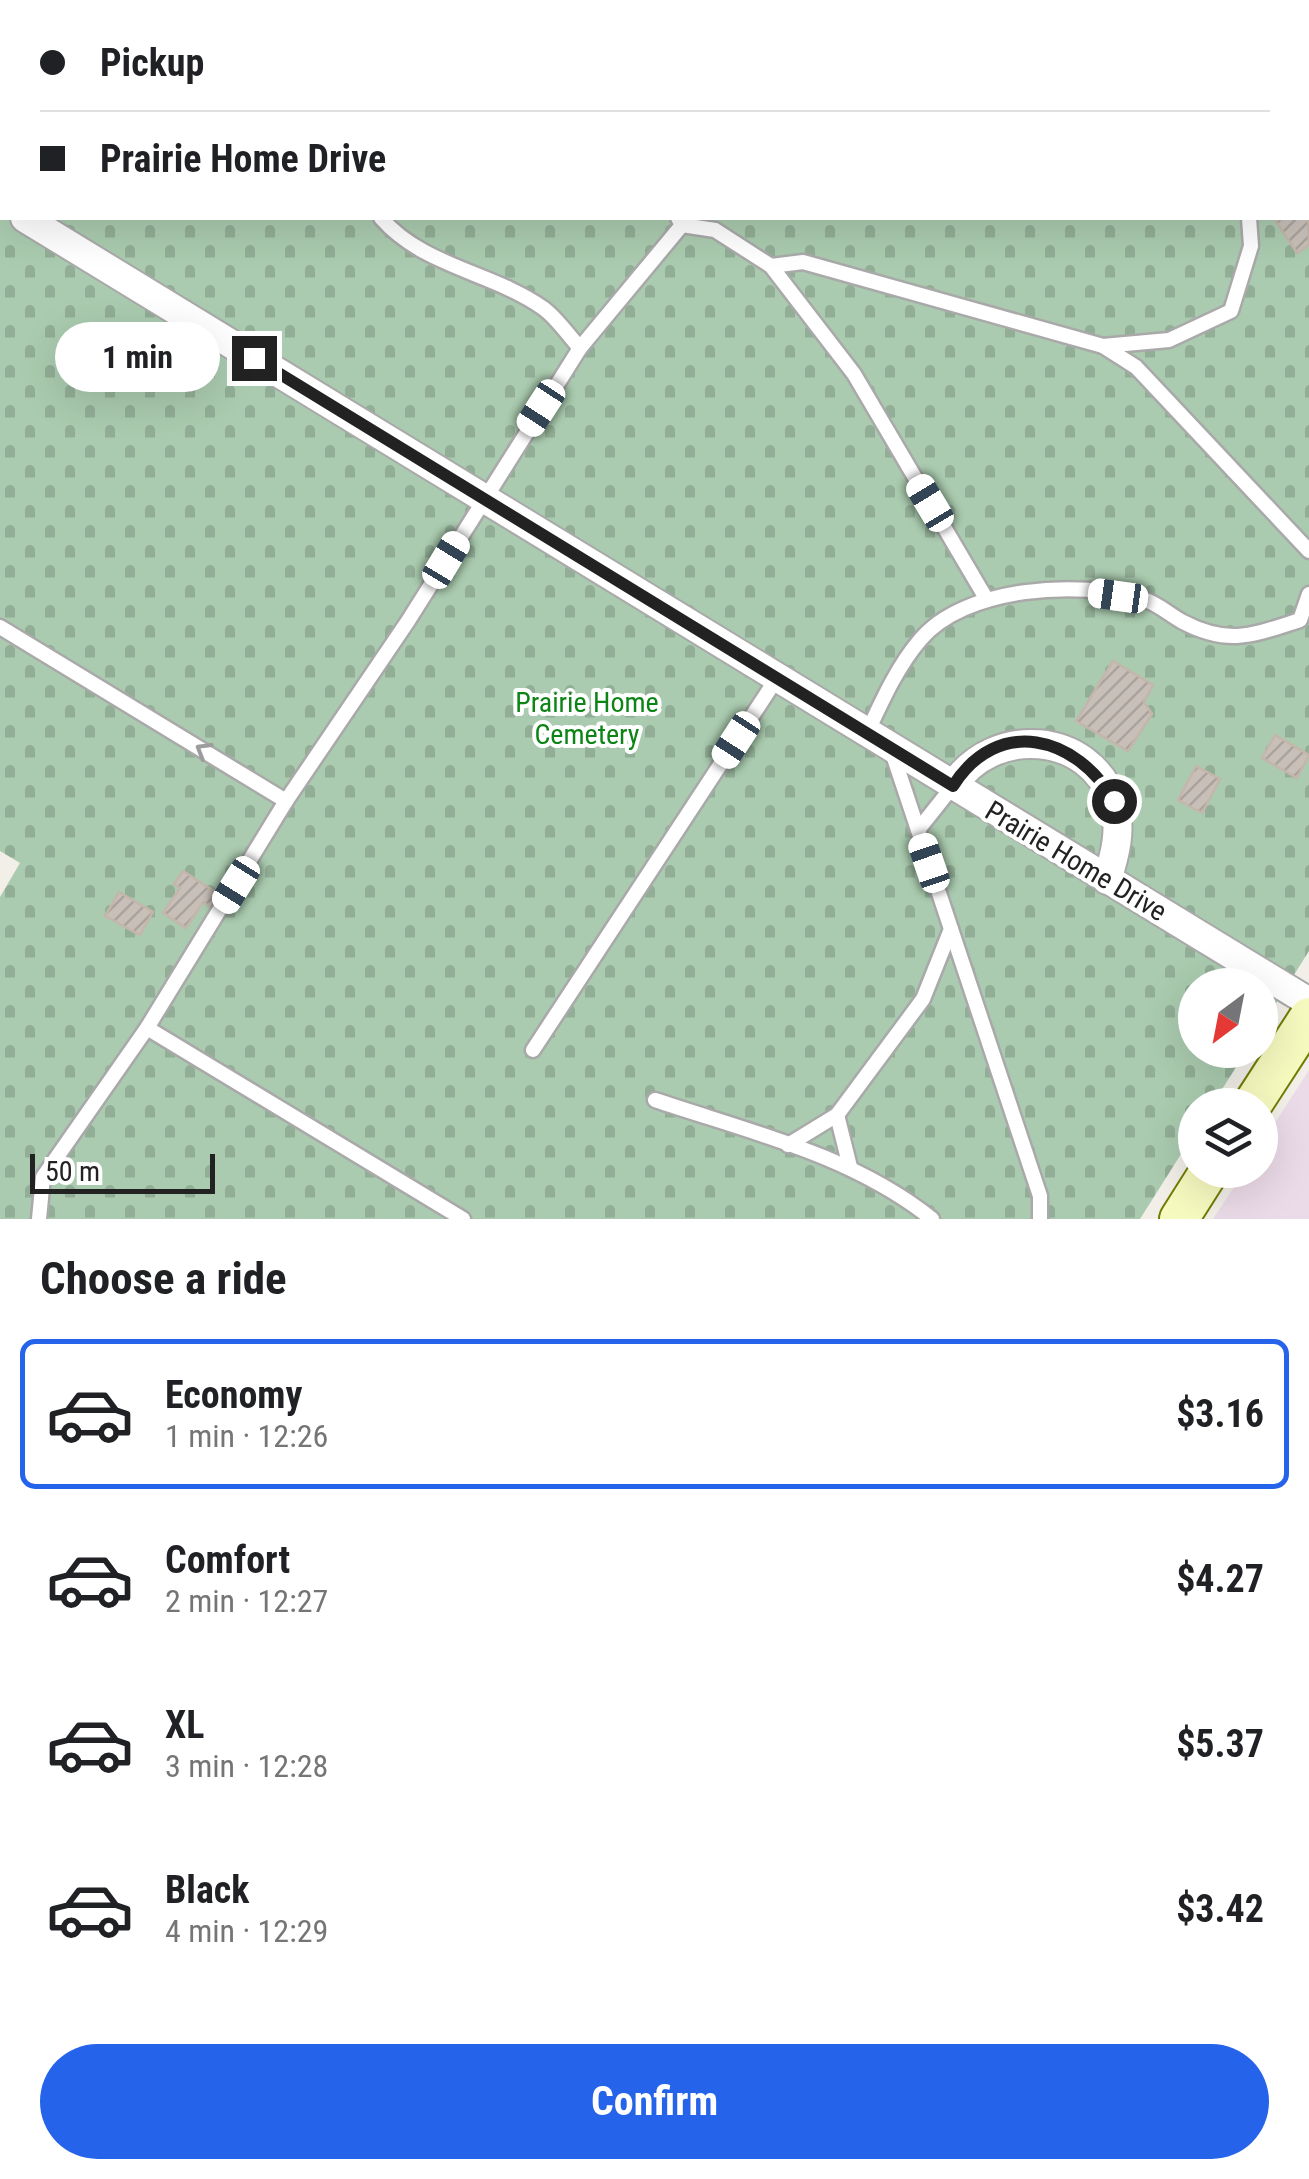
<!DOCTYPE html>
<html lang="en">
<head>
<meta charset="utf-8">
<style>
	body { margin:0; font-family:"Roboto Condensed",sans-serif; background:#f2f2f2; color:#202124; height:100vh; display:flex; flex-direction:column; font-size:38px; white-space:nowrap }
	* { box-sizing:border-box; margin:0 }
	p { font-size:32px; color:#757577 }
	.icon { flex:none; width:55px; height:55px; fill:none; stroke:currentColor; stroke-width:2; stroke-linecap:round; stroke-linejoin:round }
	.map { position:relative; height:1219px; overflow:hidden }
	.panel { display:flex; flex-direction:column; background:#fff; flex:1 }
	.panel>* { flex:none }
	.banner { position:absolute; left:0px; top:0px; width:1310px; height:220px; box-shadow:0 10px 40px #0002; display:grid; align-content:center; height:220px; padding:0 40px; background:#fff }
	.needle { width:65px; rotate:212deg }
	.buttons { position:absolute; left:1178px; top:968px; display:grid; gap:20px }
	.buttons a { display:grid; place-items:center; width:100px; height:100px; border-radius:50%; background:#fff; box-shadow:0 10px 40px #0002; font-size:50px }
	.scale { position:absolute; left:30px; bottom:25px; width:185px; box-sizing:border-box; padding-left:10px; border:5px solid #222; border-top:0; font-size:28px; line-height:35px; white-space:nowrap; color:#222; -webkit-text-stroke:8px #fff; paint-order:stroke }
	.end { position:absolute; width:45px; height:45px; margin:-22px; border:12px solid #222; background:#fff; box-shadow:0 0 0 5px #fff }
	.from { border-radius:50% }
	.bubble { position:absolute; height:70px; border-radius:35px; background:#fff; box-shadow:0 10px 40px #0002; font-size:32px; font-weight:700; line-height:70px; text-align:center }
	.car { position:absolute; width:30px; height:60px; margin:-30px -15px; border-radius:12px; box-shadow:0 0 8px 2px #0007; background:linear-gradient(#fff 24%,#345 0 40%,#fff 0 76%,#345 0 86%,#fff 0) }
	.banner b { display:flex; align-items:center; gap:35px; height:95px; font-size:38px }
	.banner b+b { border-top:2px solid #e0e0e0 }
	.banner i { width:25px; height:25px; background:#202124 }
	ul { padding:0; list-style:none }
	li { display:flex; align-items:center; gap:30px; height:150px; margin:0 20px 15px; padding:0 20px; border:5px solid transparent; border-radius:15px }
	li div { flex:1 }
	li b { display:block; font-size:38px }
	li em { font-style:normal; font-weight:700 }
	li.active { border-color:#2563eb }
	li>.icon { width:90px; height:90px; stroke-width:1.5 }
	h2 { padding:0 40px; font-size:45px; line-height:120px }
	.action { display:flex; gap:20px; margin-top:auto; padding:20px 40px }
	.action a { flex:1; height:115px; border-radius:60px; background:#2563eb; color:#fff; font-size:40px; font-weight:700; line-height:115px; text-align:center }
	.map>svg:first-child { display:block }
</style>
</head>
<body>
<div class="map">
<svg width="1309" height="1219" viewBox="0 0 1309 1219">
	<defs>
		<pattern id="cemetery-stones" width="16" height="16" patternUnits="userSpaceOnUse" patternTransform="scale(2.5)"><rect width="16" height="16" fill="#aacbaf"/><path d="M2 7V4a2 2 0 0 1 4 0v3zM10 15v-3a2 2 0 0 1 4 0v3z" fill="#92ae96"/></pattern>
		<pattern id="building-hatch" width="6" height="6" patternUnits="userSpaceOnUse" patternTransform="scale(2.5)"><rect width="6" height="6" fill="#c7bfb8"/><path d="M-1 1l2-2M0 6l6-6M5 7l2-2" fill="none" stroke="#aba49e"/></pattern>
	</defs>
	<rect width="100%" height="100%" fill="#f2efe9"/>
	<polygon fill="#ebdbe8" points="1309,1070 1309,1219 1213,1219 1245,1170 1260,1170 1260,1146"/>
	<path fill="url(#cemetery-stones)" fill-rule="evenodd" d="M0,0H1309V951L1260,1029V985H1195V1050H1247L1212,1105H1195V1132L1140,1219H0V897L20,863L0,851ZM2,2H1308V218H2Z"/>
	<g fill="url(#building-hatch)" stroke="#c4b6ab" stroke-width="2.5">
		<polygon points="1308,215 1309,245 1297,253 1275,220"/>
		<polygon points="1113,661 1153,685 1144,702 1152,714 1128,751 1076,721"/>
		<polygon points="1275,735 1309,755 1297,778 1262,758"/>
		<polygon points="1196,766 1220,779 1202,813 1178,800"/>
		<polygon points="183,871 223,897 215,910 203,902 186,928 163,913 180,888 174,884"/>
		<polygon points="119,892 153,912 140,935 105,916"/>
	</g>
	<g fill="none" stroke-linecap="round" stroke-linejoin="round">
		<defs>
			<g id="lane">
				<polyline points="568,0 573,2"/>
				<polyline points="945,0 949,2"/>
				<polyline points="408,2 411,0"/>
				<polyline points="756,2 757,0"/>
				<polyline points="858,2 859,0"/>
				<polyline points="1243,2 1244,0"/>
				<polyline points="0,78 2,79"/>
				<polyline points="1308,178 1309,178"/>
				<path d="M381,218C424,267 492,272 543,308C557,318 568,335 580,348"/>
				<polyline points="682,225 715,230 771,266 854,374 987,600"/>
				<polyline points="771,266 803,262 1103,346 1136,367 1309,551"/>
				<polyline points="1103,346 1169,340 1231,311 1251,246 1249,218"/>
				<polyline points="0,627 286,801"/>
				<path d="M867,733C882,701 897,667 920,640C965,586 1080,580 1143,599C1157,603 1170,615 1183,622C1229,646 1253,635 1300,620L1309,594"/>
				<polyline points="891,749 1040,1196 1040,1219"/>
				<polyline points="918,830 953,786"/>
				<polyline points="147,1028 463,1219"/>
				<polyline points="533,1050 777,678"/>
				<path d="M655,1100C750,1132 852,1155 932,1219"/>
				<polyline points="837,1115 850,1167"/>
				<polyline points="788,1145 837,1115 923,999 951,929"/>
				<polyline points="39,1219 43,1177 147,1028 286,801 408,621 580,348 682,225 678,218"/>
			</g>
			<g id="street">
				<polyline points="0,202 2,204"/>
				<polyline points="25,218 1309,1002"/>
				<path d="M953,786C992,725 1090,730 1114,803C1122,829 1115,855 1107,880"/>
			</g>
			<g id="secondary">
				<polyline points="1252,1105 1309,1017"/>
				<polyline points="1179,1219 1210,1170"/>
			</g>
		</defs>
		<use href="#lane" stroke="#a9a9a9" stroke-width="19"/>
		<use href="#street" stroke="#a9a9a9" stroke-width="32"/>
		<use href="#secondary" stroke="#707d05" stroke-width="42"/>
		<use href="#lane" stroke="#fff" stroke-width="14"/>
		<use href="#street" stroke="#fff" stroke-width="28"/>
		<use href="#secondary" stroke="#f7fabf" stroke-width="38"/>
	</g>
	<defs><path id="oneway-chevron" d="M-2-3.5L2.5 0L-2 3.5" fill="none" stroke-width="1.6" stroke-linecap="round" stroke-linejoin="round" transform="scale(2.5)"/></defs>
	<use stroke="#9c9c9c" href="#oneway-chevron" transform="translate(203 750) rotate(-149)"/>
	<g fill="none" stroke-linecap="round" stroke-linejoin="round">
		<path stroke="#222" stroke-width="12" d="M254,358L953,786C998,715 1077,736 1114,801"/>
	</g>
	<g text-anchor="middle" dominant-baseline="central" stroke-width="8" stroke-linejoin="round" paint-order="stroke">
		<g font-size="28" fill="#0c8416" stroke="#fff">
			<text x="587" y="702">Prairie Home<tspan x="587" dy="32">Cemetery</tspan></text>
		</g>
		<g font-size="28" fill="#222" stroke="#fff">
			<text transform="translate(1076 861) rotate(31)">Prairie Home Drive</text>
		</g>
	</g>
</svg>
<div class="buttons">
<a><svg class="needle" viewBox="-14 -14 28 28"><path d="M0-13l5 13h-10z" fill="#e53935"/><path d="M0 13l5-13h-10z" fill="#757577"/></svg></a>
<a><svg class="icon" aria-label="layers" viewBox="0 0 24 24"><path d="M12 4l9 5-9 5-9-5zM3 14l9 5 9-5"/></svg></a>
</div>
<div class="scale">50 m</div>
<i class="end from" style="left:1114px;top:801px"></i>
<i class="end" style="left:254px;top:358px"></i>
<div class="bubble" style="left:55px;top:322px;width:165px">1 min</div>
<i class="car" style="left:541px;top:408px;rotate:213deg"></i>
<i class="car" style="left:930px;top:503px;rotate:329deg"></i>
<i class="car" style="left:446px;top:560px;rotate:31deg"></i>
<i class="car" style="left:1118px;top:596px;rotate:278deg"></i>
<i class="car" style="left:736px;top:740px;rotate:213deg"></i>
<i class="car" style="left:929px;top:863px;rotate:341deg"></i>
<i class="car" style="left:236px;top:885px;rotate:212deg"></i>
<div class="banner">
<b><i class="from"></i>Pickup</b>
<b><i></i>Prairie Home Drive</b>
</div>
</div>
<section class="panel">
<h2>Choose a ride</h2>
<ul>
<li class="active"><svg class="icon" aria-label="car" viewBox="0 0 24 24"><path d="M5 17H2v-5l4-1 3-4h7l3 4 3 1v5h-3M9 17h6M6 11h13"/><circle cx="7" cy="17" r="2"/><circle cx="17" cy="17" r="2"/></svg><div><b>Economy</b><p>1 min · 12:26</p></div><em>$3.16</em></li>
<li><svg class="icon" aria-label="car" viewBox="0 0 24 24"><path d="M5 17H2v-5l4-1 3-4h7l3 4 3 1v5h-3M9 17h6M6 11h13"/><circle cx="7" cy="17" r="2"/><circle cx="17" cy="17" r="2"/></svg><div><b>Comfort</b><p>2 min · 12:27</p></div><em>$4.27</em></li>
<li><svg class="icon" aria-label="car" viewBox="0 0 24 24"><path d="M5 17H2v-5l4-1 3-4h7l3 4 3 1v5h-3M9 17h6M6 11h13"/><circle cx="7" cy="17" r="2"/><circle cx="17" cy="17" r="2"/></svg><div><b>XL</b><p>3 min · 12:28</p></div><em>$5.37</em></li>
<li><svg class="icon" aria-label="car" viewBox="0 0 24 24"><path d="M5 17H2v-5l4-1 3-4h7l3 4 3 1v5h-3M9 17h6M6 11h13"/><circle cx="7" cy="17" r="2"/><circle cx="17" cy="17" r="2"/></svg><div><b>Black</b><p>4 min · 12:29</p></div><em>$3.42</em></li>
</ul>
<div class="action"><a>Confirm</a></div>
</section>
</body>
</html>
